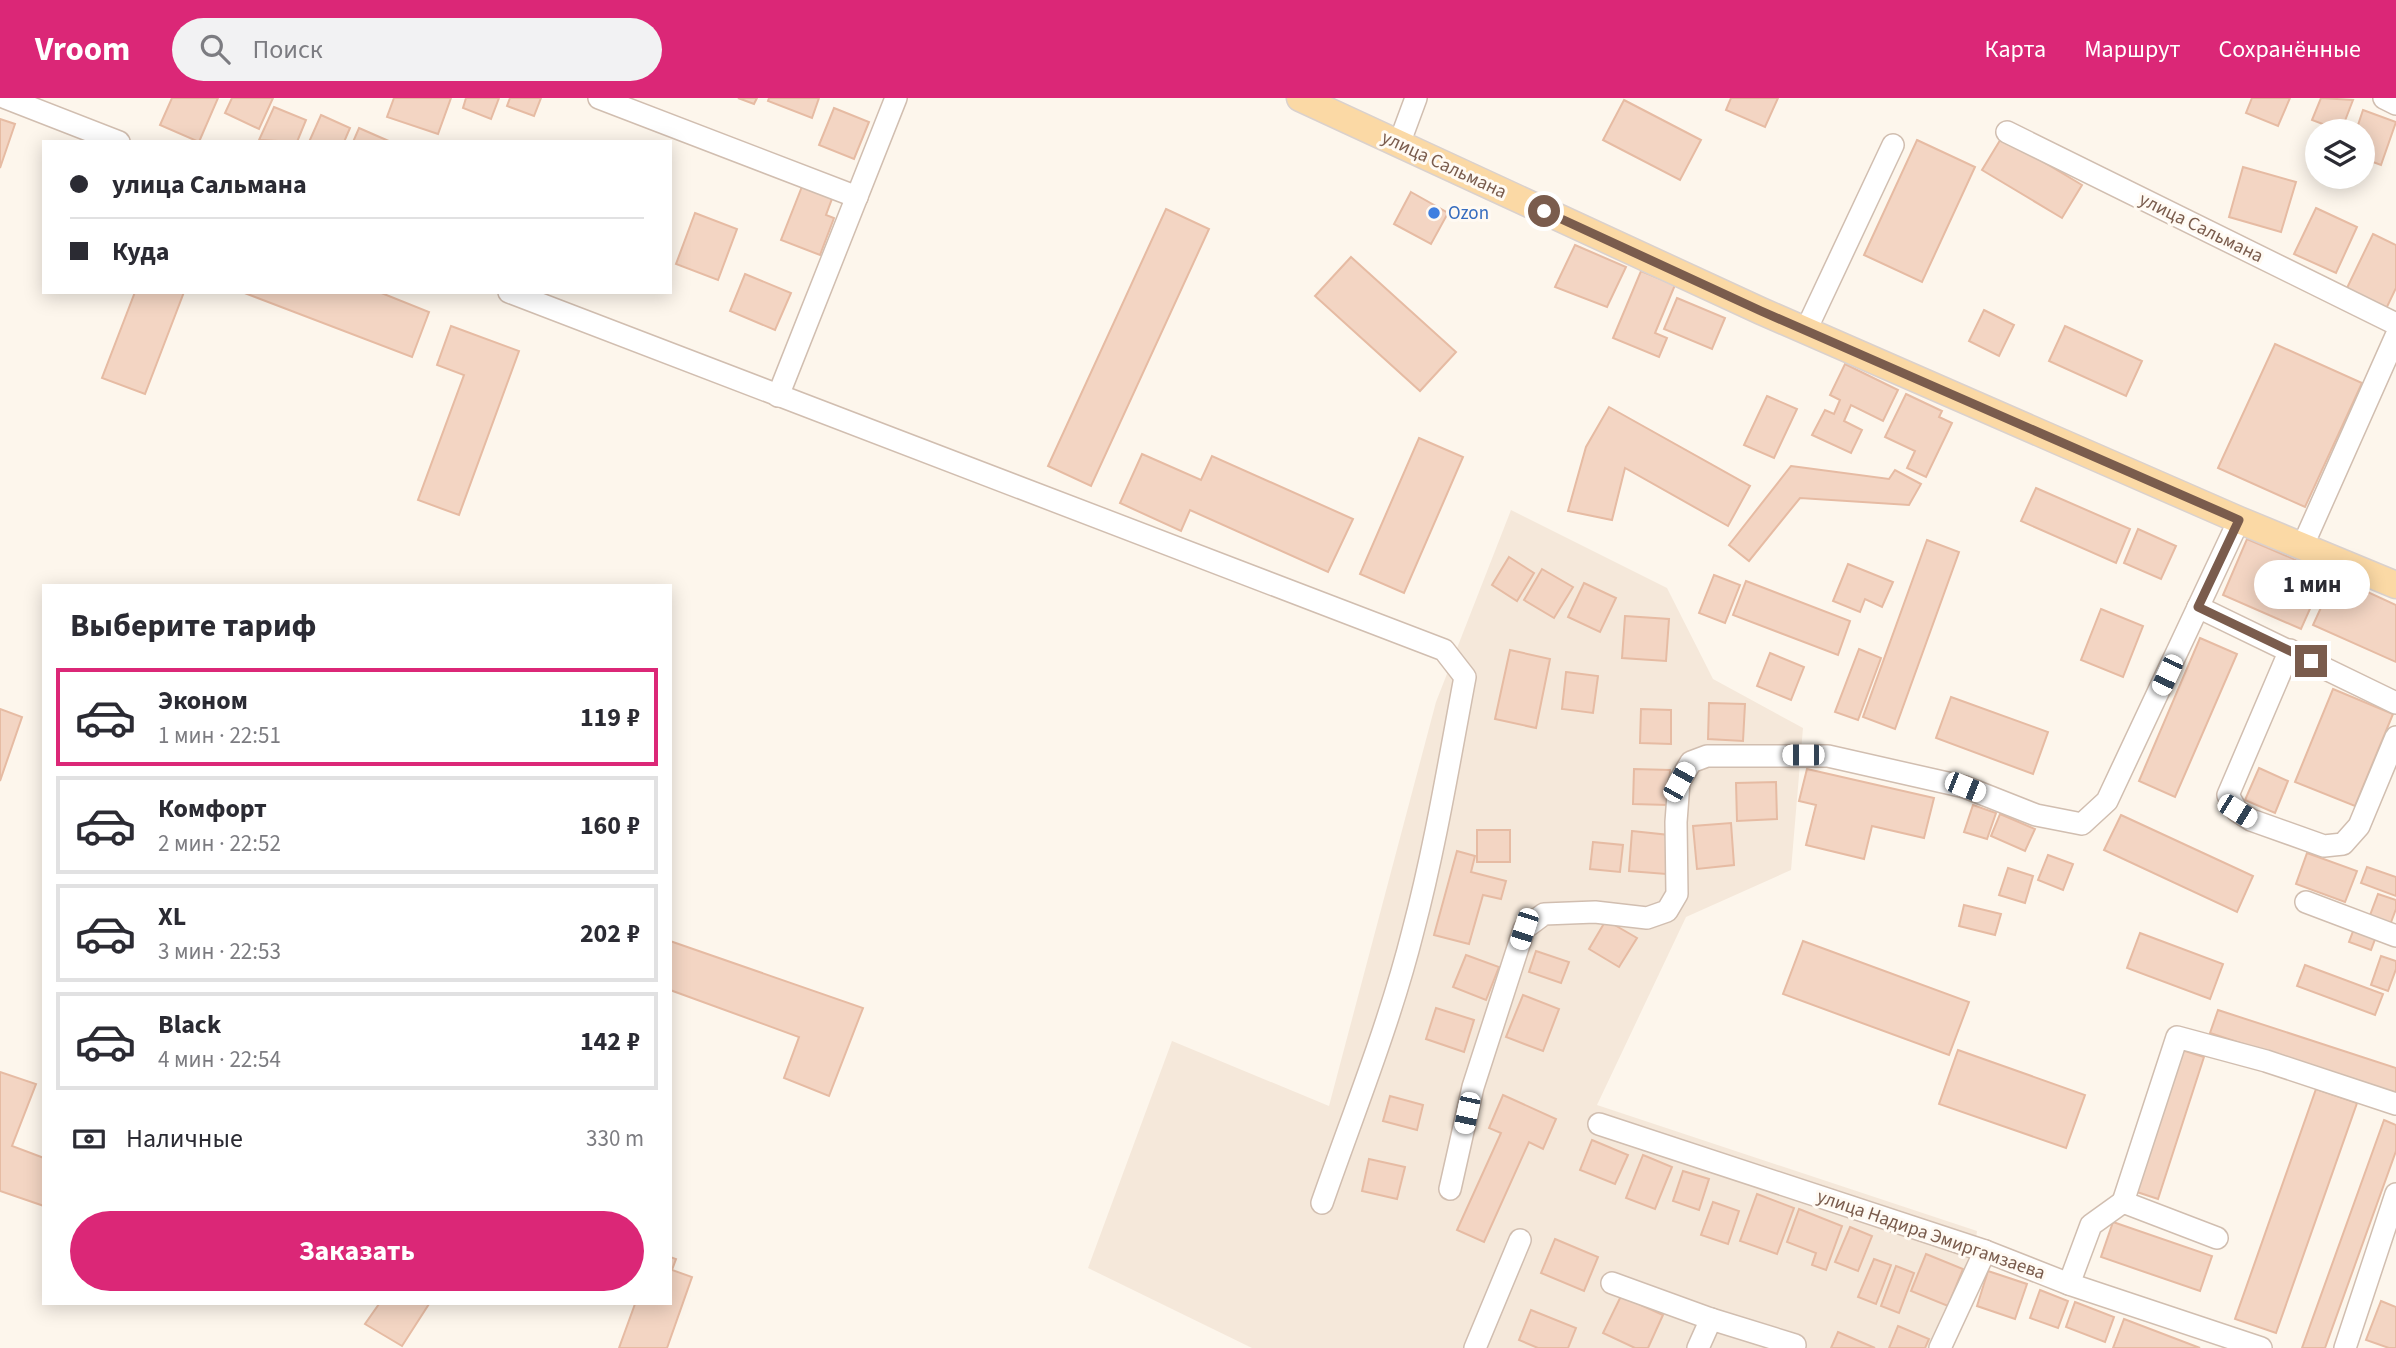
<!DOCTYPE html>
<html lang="ru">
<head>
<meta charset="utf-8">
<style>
	body { margin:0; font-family:"Source Sans 3",sans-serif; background:#f2f2f3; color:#2b2b33; height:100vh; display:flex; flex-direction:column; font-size:26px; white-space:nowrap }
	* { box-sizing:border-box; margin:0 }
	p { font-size:23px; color:#7c7c81 }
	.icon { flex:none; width:38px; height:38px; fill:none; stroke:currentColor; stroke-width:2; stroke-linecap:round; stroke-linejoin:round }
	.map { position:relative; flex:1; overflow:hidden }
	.sheet { position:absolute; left:42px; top:486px; width:630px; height:721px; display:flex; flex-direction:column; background:#fff; border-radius:0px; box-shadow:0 4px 18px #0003 }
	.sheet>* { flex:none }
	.top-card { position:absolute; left:42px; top:42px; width:630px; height:154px; border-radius:0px; box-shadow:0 4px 18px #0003; display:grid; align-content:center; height:154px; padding:0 28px; background:#fff }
	.tools { position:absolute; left:2305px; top:21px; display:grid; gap:14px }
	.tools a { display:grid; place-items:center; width:70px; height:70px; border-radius:50%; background:#fff; box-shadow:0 4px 18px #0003; font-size:35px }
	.end { position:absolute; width:32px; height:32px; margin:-16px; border:9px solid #7a5c4d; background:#fff; box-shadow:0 0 0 4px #fff }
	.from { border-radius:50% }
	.bubble { position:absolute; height:49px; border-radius:24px; background:#fff; box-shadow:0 4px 18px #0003; font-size:23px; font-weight:700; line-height:49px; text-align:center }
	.car { position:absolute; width:21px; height:42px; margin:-21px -10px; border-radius:9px; box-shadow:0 0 5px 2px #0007; background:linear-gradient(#fff 24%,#345 0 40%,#fff 0 76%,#345 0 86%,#fff 0) }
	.top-card b { display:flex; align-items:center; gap:24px; height:66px; font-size:26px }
	.top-card b+b { border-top:2px solid #e1e1e2 }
	.top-card i { width:18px; height:18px; background:#2b2b33 }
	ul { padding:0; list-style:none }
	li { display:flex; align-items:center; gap:21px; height:98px; margin:0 14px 10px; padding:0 14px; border:4px solid #e1e1e2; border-radius:0px }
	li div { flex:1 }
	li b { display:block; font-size:26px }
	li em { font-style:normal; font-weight:700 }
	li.selected { border-color:#db2777 }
	li>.icon { width:63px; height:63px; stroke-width:1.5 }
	h2 { padding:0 28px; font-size:32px; line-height:84px }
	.pay { display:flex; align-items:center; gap:18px; height:77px; padding:0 28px; font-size:26px }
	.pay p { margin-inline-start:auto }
	.button { display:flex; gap:14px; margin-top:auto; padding:14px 28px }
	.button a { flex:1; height:80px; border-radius:42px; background:#db2777; color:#fff; font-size:28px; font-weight:700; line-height:80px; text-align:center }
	header { display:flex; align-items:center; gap:42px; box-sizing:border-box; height:98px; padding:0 35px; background:#db2777; color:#fff }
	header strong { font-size:33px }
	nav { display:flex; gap:38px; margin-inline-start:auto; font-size:24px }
	.search { width:490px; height:63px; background:#f2f2f3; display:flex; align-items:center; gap:18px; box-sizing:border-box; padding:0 24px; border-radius:38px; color:#7c7c81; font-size:26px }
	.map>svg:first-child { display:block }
</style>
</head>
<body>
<header>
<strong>Vroom</strong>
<div class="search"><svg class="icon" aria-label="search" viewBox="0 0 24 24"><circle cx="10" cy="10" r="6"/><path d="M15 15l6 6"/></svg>Поиск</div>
<nav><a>Карта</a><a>Маршрут</a><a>Сохранённые</a></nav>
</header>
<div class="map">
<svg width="2396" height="1250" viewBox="0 0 2396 1250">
	<rect width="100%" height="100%" fill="#fdf6ec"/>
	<polygon fill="#f5e8da" points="1511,412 1667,490 1713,581 1803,630 1791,772 1686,819 1597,1007 1977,1133 1973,1162 1931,1250 1252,1250 1088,1170 1172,943 1329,1008 1436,604"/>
	<g fill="#f3d5c3" stroke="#e6bba3" stroke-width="2">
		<polygon points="172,0 218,0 199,44 160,27"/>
		<polygon points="232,0 273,0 259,31 225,15"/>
		<polygon points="394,0 451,0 438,36 387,19"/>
		<polygon points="466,0 499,0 491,21 463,10"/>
		<polygon points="510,0 541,0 534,18 507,8"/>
		<polygon points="738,0 757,0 754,6"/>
		<polygon points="769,0 819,0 812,20 768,3"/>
		<polygon points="1731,0 1778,0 1765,29 1726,12"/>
		<polygon points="2252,0 2290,0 2278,28 2246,15"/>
		<polygon points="2321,0 2353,2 2341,33 2312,22"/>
		<polygon points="1624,2 1701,42 1680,82 1603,42"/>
		<polygon points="274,9 306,22 297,44 259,42"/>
		<polygon points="834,10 869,24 854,61 819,47"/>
		<polygon points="2363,12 2396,24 2381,67 2362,60 2362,33 2356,33"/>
		<polygon points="321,17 350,30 344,44 309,44"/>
		<polygon points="0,21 15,26 0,70"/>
		<polygon points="359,30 391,44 353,44"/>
		<polygon points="2002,39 2082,87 2062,120 1982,72"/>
		<polygon points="1917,42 1975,69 1922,184 1864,157"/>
		<polygon points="2243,69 2296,84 2281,134 2229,119"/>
		<polygon points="803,86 833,98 826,117 834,120 820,157 781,142"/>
		<polygon points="1411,94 1448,115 1431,146 1394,126"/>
		<polygon points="2316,110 2357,129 2336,175 2294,156"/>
		<polygon points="1166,111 1209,131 1091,388 1048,368"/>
		<polygon points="695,115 737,131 718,182 676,166"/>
		<polygon points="2373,136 2396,147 2396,190 2386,211 2346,192"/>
		<polygon points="1575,147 1626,169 1607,209 1555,189"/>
		<polygon points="1351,159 1456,254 1420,293 1315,198"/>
		<polygon points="1641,173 1675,187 1655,235 1667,240 1659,259 1613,240"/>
		<polygon points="745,176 791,195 775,232 730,213"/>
		<polygon points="135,194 184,194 145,296 102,280"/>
		<polygon points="242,194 379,194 429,214 412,259"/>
		<polygon points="1677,200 1725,220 1712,251 1664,231"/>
		<polygon points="1984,212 2014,227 1999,258 1969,243"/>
		<polygon points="451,228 519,253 459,417 418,402 464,277 437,267"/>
		<polygon points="2065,228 2142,263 2126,298 2049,263"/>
		<polygon points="2275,246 2362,285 2305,409 2218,370"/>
		<polygon points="1845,266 1898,292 1883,323 1851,307 1844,323 1862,332 1851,355 1812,337 1825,312 1834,316 1840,302 1830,297"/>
		<polygon points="1906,296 1942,313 1939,319 1952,325 1926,379 1907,370 1915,353 1885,339"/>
		<polygon points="1767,298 1797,311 1774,360 1744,347"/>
		<polygon points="1609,309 1750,388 1728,428 1625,370 1612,422 1568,413 1586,349"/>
		<polygon points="1419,340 1463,359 1404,495 1360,476"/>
		<polygon points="1142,356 1201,382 1212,358 1353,421 1328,474 1190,412 1181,433 1120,405"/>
		<polygon points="1791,368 1889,381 1895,372 1921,386 1909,407 1800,400 1749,463 1729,447"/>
		<polygon points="2036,390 2130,431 2116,465 2021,423"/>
		<polygon points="2138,431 2176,448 2161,481 2124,465"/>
		<polygon points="2247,441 2326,475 2301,531 2223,497"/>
		<polygon points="1927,442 1959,454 1895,631 1863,619"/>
		<polygon points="1509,459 1534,475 1517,503 1492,487"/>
		<polygon points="1848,466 1893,484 1882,509 1865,501 1860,514 1833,503"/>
		<polygon points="1542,471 1573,489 1554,520 1524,502"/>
		<polygon points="1714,477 1740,487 1725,525 1699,515"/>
		<polygon points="2335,479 2396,507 2396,564 2313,527"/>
		<polygon points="1746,483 1850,523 1838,557 1733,517"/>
		<polygon points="1584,485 1616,500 1600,534 1568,519"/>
		<polygon points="2101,511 2143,528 2123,579 2081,562"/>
		<polygon points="1625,518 1669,521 1666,563 1622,560"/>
		<polygon points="2200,540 2237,556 2175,699 2139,683"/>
		<polygon points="1859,551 1881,560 1858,622 1835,614"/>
		<polygon points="1510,552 1550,561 1536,630 1495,621"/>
		<polygon points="1770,555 1804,569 1791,602 1757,588"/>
		<polygon points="1566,574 1598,578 1593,615 1562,611"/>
		<polygon points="2333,591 2393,616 2355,708 2295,684"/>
		<polygon points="1951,599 2048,634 2033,676 1936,640"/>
		<polygon points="1709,605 1745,606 1743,643 1708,641"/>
		<polygon points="0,611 22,619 0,683"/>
		<polygon points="1641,611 1671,612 1671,646 1640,645"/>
		<polygon points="2259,670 2288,683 2275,715 2245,702"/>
		<polygon points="1634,671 1670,672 1668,707 1633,706"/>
		<polygon points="1807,671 1934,700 1924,740 1872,728 1864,761 1806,747 1816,707 1799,703"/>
		<polygon points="1776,684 1777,721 1737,723 1736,685"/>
		<polygon points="1973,707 1996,715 1987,741 1964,734"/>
		<polygon points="2000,716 2035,731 2025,753 1991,738"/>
		<polygon points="2121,717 2253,778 2237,814 2104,752"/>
		<polygon points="1731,725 1734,767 1697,771 1693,728"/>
		<rect x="1477" y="732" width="33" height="32"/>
		<polygon points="1632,733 1669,737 1666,776 1629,773"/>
		<polygon points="1593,744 1623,747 1620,774 1590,771"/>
		<polygon points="1457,753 1475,758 1471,774 1506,783 1501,801 1483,797 1469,846 1434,837"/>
		<polygon points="2307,755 2357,773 2345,804 2296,786"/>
		<polygon points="2048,757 2073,766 2063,792 2038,782"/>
		<polygon points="2367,769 2396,779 2396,798 2361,785"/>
		<polygon points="2008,770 2033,778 2025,805 1999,797"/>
		<polygon points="2378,796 2396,802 2396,811 2390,827 2369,820"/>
		<polygon points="1964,807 2001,816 1995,837 1959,828"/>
		<polygon points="1606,822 1637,840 1619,869 1589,851"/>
		<polygon points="2355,828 2377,836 2371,852 2349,844"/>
		<polygon points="2140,835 2223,866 2210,901 2127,870"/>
		<polygon points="670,843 863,910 829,998 784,980 799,939 670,892"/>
		<polygon points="1803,843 1969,904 1949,957 1783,896"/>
		<polygon points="1536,853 1569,864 1561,885 1529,874"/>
		<polygon points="1466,857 1499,869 1486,902 1453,889"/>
		<polygon points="2381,858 2396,863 2396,871 2388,893 2371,887"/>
		<polygon points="2305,867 2383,896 2375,917 2297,888"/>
		<polygon points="1523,897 1559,911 1543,953 1506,939"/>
		<polygon points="1436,910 1474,922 1464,954 1426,941"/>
		<polygon points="2218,912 2396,970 2396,996 2210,935"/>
		<polygon points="1958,952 2085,997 2066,1050 1939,1006"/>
		<polygon points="2182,952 2204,959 2158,1101 2137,1094"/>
		<polygon points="0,974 36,986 12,1048 44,1060 44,1108 0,1093"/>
		<polygon points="2316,991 2357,1005 2276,1235 2235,1221"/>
		<polygon points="1503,997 1556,1021 1543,1051 1529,1044 1484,1144 1457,1132 1501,1035 1489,1030"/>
		<polygon points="1390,998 1423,1007 1417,1032 1383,1023"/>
		<polygon points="2384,1022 2396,1027 2396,1053 2325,1250 2302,1250"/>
		<polygon points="1592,1042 1628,1057 1615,1086 1580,1072"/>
		<polygon points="1643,1057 1672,1069 1655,1111 1626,1100"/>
		<polygon points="1369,1061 1405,1069 1397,1101 1362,1093"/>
		<polygon points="1683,1073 1709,1081 1699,1112 1673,1103"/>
		<polygon points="1757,1096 1794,1110 1777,1156 1740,1143"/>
		<polygon points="1713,1104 1739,1113 1728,1146 1701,1137"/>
		<polygon points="1799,1111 1842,1128 1826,1172 1812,1167 1816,1155 1787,1144"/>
		<polygon points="2113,1124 2212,1158 2200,1193 2101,1159"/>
		<polygon points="1850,1129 1872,1138 1858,1173 1835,1164"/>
		<polygon points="1555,1141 1598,1159 1584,1193 1541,1175"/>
		<polygon points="1926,1156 1963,1171 1948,1208 1911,1193"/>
		<polygon points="670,1159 676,1161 672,1172 692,1179 667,1250 619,1250 635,1206 670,1206"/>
		<polygon points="1874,1161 1891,1167 1876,1206 1858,1199"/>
		<polygon points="1896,1168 1914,1175 1899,1215 1881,1208"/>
		<polygon points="1988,1173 2027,1186 2015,1221 1977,1208"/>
		<polygon points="2040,1192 2068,1203 2058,1230 2030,1220"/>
		<polygon points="1621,1198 1663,1217 1648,1250 1635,1250 1603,1235"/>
		<polygon points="2381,1203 2396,1209 2396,1250 2389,1250 2366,1242"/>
		<polygon points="2075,1204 2114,1219 2105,1244 2066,1229"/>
		<polygon points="379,1206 429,1206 402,1248 365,1226"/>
		<polygon points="1531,1212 1576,1230 1568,1250 1538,1250 1519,1242"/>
		<polygon points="2124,1221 2200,1250 2113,1250"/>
		<polygon points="1898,1228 1929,1241 1925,1250 1889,1250"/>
		<polygon points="1838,1234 1875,1250 1831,1250"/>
	</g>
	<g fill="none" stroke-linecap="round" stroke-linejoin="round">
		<defs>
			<g id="minor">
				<polyline points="6,0 119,44"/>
				<polyline points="599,0 857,99"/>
				<polyline points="2384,0 2396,6"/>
				<polyline points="2007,34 2396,226"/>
				<polyline points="1399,46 1416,0"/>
				<path d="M509,194L1444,552L1465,579C1449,664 1435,750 1413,833C1390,925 1353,1016 1322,1105"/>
				<polyline points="1806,232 1893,47"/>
				<polyline points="778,298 896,0"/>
				<polyline points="2303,447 2396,238"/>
				<polyline points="2198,509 2396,605"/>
				<polyline points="2290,552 2228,697 2237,713 2251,722 2324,748 2343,746 2359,728 2396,639"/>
				<polyline points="2306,804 2396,838"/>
				<polyline points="1599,1026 1985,1153 2069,1186 2261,1250"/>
				<polyline points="1450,1091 1473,989 1524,831 1544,816 1595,814 1647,820 1667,813 1677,796 1676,724 1679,684 1691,664 1707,658 1828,658 1965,689 2036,717 2082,726 2107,703 2239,422"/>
				<polyline points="2123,1104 2177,939 2266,963 2396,1006"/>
				<polyline points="1612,1185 1711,1221 1795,1247"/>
				<polyline points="2069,1186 2091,1127 2123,1104 2217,1140"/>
				<polyline points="1475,1250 1520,1142"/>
				<polyline points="1698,1250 1711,1221"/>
				<polyline points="1940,1250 1985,1153"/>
				<polyline points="2345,1250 2396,1096"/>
			</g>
			<polyline id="major" points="1300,0 1761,213 2239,422 2396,487"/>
		</defs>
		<use href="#minor" stroke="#d1beb0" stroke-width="24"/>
		<use href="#major" stroke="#dad1cd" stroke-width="29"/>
		<use href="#minor" stroke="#fff" stroke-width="21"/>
		<use href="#major" stroke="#fbd9a5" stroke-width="26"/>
	</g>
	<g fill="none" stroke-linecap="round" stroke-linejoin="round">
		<polyline stroke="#7a5c4d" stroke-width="9" points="1544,113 1761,213 2239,422 2198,509 2311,563"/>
	</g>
	<circle fill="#3f7fe0" stroke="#fffaf3" stroke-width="2.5" cx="1434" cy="115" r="7"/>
	<g text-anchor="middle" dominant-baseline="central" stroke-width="6" stroke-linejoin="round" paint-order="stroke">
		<g font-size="19" fill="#7a5c4d" stroke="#fffaf3">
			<text transform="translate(1444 67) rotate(25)">улица Сальмана</text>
			<text transform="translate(2201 130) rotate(26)">улица Сальмана</text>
			<text transform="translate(1931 1137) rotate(19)">улица Надира Эмиргамзаева</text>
		</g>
		<g font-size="19" fill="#366cbe" stroke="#fffaf3" text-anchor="start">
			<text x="1448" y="115">Ozon</text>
		</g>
	</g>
</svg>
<div class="tools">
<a><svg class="icon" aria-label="layers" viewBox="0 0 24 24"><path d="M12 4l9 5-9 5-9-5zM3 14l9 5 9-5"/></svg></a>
</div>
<i class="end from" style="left:1544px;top:113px"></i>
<i class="end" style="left:2311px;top:563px"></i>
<div class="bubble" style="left:2254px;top:462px;width:116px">1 мин</div>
<i class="car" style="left:2167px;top:577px;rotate:205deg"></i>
<i class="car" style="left:1803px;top:657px;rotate:270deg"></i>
<i class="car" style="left:1679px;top:684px;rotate:29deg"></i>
<i class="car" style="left:1965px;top:689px;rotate:112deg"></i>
<i class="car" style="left:2237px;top:713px;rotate:122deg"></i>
<i class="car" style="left:1524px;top:831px;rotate:198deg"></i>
<i class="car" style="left:1467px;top:1015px;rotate:192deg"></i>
<div class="top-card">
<b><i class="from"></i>улица Сальмана</b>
<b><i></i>Куда</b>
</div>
<section class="sheet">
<h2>Выберите тариф</h2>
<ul>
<li class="selected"><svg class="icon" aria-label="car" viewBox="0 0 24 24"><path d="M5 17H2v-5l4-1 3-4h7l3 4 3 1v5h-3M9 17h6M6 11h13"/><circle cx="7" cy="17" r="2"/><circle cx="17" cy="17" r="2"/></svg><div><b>Эконом</b><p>1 мин · 22:51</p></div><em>119 ₽</em></li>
<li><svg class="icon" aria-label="car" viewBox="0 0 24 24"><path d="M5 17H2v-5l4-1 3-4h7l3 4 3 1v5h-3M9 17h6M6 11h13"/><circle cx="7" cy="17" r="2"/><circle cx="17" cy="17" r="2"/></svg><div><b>Комфорт</b><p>2 мин · 22:52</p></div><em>160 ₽</em></li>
<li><svg class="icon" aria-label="car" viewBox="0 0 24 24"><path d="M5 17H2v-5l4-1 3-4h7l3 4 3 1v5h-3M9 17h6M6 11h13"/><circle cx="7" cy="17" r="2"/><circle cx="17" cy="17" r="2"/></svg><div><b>XL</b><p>3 мин · 22:53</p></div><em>202 ₽</em></li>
<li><svg class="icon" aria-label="car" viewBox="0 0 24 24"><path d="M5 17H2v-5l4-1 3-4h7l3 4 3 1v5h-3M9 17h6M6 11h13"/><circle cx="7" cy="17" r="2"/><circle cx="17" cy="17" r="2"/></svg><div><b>Black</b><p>4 мин · 22:54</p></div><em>142 ₽</em></li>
</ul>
<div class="pay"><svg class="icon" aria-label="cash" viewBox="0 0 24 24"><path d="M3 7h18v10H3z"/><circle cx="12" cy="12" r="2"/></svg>Наличные<p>330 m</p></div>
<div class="button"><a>Заказать</a></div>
</section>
</div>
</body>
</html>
